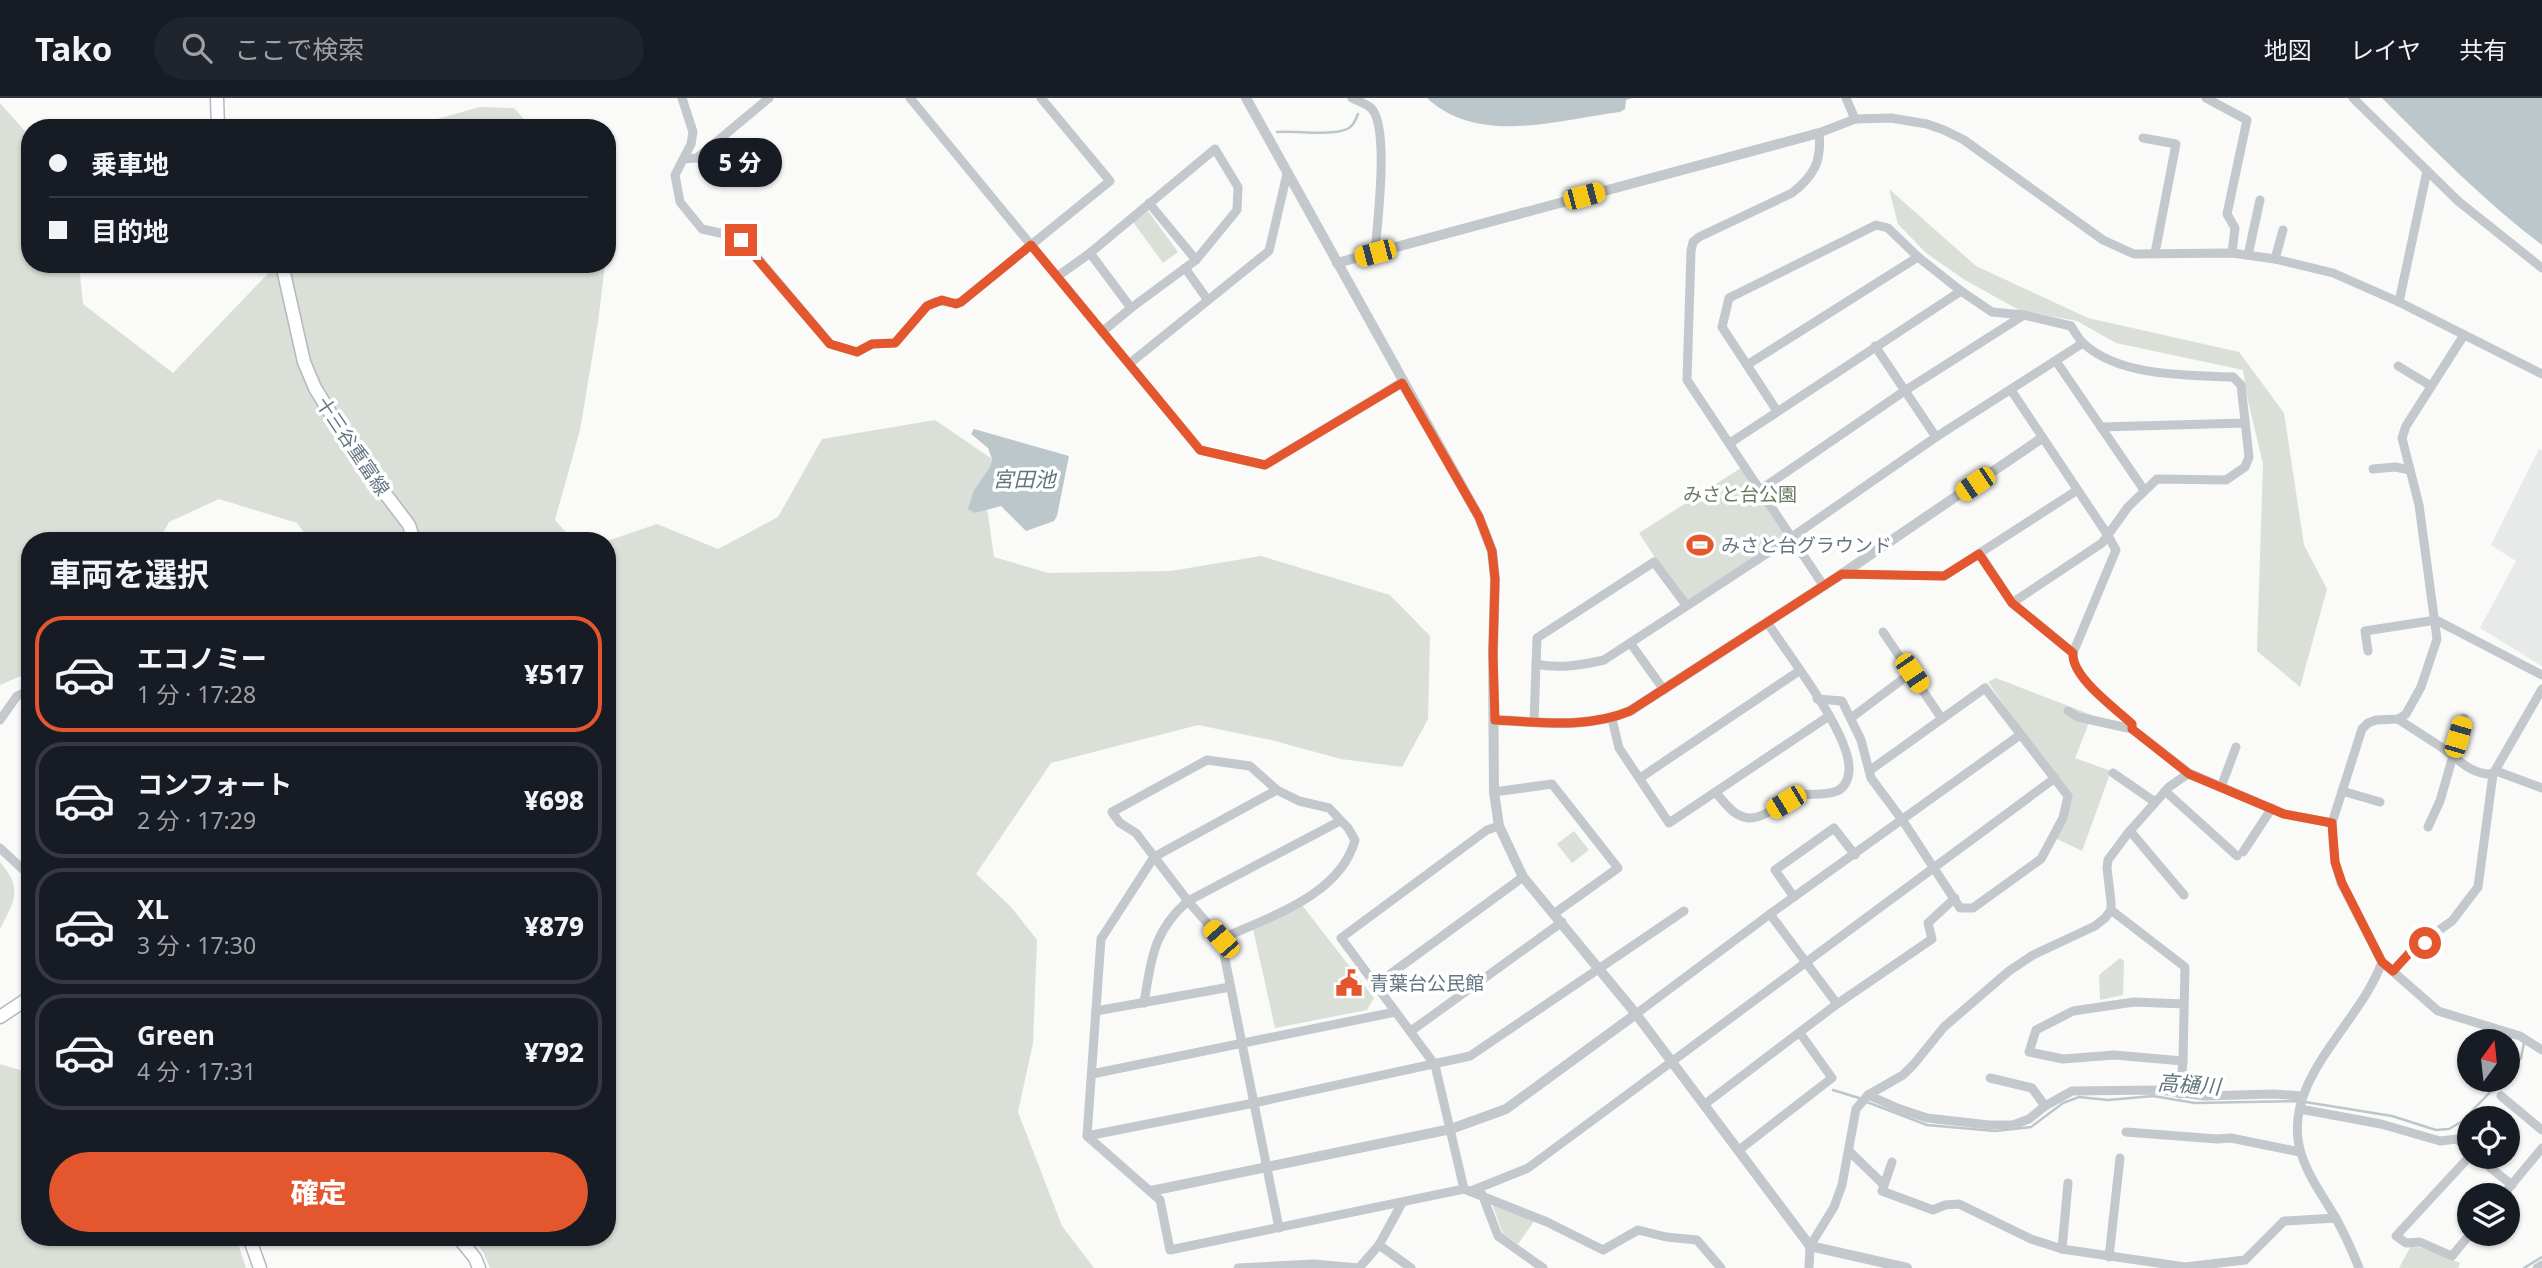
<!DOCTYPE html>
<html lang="ja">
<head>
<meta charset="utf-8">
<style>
	body { margin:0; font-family:"Noto Sans","Noto Sans JP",sans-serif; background:#20242c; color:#f1f3f6; height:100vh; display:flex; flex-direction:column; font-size:26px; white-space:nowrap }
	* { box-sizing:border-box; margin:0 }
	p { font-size:23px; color:#9ea1a6 }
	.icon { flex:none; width:38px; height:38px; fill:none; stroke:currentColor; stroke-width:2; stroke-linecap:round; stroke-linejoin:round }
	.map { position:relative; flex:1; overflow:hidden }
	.panel { position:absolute; left:21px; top:434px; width:595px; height:714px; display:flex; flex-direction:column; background:#171b24; border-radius:28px; box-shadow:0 2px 5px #0004 }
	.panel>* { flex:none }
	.hud { position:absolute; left:21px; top:21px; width:595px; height:154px; border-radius:28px; box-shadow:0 2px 5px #0004; display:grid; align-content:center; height:154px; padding:0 28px; background:#171b24 }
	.needle { width:46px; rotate:15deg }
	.fabs { position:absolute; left:2457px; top:931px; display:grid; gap:14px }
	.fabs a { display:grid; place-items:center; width:63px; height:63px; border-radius:50%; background:#171b24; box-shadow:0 2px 5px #0004; font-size:35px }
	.end { position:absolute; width:32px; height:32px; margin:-16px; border:9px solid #e4572e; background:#fff; box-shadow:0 0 0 4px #fff }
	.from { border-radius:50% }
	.bubble { position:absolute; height:49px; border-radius:24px; background:#171b24; box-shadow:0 2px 5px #0004; font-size:23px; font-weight:800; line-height:49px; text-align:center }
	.car { position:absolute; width:21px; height:42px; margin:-21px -10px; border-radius:9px; box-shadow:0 0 5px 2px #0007; background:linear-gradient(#f5c518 24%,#345 0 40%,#f5c518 0 76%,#345 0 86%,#f5c518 0) }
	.hud b { display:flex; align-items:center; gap:24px; height:66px; font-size:26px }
	.hud b+b { border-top:2px solid #363941 }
	.hud i { width:18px; height:18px; background:#f1f3f6 }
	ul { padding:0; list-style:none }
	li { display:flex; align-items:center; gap:21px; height:116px; margin:0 14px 10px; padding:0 14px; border:4px solid #363941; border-radius:28px }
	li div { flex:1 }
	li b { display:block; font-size:26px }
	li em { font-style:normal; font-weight:800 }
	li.current { border-color:#e4572e }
	li>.icon { width:63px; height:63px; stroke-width:1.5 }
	h2 { padding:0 28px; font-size:32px; line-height:84px }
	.action { display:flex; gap:14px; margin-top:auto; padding:14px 28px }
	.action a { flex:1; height:80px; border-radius:42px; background:#e4572e; color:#fff; font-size:28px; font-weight:800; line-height:80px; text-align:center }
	header { display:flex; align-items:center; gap:42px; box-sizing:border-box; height:98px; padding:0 35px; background:#171b24; border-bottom:2px solid #363941 }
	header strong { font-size:33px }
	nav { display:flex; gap:38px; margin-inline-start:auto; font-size:24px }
	.search { width:490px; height:63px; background:#20242c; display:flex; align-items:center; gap:18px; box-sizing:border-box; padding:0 24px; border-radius:38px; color:#9ea1a6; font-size:26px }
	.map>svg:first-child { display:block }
</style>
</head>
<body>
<header>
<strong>Tako</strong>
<div class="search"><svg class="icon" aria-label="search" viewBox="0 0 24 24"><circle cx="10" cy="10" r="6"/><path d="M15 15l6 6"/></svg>ここで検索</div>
<nav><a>地図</a><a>レイヤ</a><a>共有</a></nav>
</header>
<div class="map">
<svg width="2542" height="1170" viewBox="0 0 2542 1170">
	<rect width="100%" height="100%" fill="#fafaf8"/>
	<polygon fill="#e8e9e9" points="2539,351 2542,352 2542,568 2480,530 2516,463 2491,447"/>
	<g fill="#dadfd7">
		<polygon points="0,5 30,39 30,166 79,166 83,206 173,275 277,166 605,166 598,224 580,332 555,422 574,443 310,443 297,425 219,401 169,424 159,443 30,443 30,574 0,587"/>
		<polygon points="480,9 514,10 532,30 405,30"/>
		<polygon points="1889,91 1976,168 2088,220 2239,254 2284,315 2304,447 2327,491 2300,589 2257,553 2263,366 2248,303 2243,272 2116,245 2077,223 2019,212 1965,182 1926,155 1898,126"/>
		<polygon points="1148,113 1178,154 1163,165 1133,124"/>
		<polygon points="935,322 992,361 990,369 974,392 975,415 987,410 994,459 1048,475 1171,473 1261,458 1390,497 1430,538 1428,621 1402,669 1341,661 1271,642 1198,627 1051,665 976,776 1011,809 1037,842 1033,945 1018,1014 1062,1128 1094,1170 490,1170 483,1154 472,1139 607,1139 607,443 657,426 718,451 778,419 822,341"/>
		<polygon points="1744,368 1792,439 1686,507 1639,435"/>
		<polygon points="1996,580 2092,617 2075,660 2111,673 2082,753 2053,739 2068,698 1988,584"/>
		<polygon points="1574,733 1589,752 1572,765 1557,746"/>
		<path d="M0,764C23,791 15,802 0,831Z"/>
		<polygon points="1302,807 1374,900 1367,912 1275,930 1253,831"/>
		<polygon points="2120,860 2124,863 2123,897 2100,902 2099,877"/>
		<polygon points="0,966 30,975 30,1139 236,1139 246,1170 0,1170"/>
		<polygon points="1495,1106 1535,1122 1518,1146 1503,1136 1493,1108"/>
		<polygon points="2411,1148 2423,1150 2460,1165 2458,1170 2399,1170"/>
	</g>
	<g fill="#bbc7cb">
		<path d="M1427,0H1632L1626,2L1625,11L1620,14C1557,22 1479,48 1427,0Z"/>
		<path d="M2382,0H2542V147C2484,103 2433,51 2382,0Z"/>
		<polygon points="974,331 1069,358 1057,418 1054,423 1026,433 1001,408 975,415 968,411 974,392 990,369 992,361 988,350 971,336"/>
	</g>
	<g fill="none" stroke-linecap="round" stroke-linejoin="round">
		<g stroke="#bbc7cb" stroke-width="2.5">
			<path d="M1277,34C1296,32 1333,39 1349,30C1354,27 1356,21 1358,16"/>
			<polyline points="2508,975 2521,960 2524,945"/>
			<polyline points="1833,992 1859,1000"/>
			<polyline points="1867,1004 1927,1027 1995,1033 2031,1029 2063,1005 2079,999 2108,1002 2153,998 2195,1005 2299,1003 2392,1018 2436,1032 2449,1031 2461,1024 2502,982"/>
			<polyline points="2524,1170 2542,1159"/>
		</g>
		<defs>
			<g id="secondary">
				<polyline points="217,0 218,30"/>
				<polyline points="282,166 304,264 315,290 356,357 409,427 414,443"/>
				<polyline points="0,919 30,899"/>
				<polyline points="249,1139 260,1170"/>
				<polyline points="458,1139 475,1160 479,1170"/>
			</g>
		</defs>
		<use href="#secondary" stroke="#b3babf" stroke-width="15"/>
		<g stroke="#c3c8cc" stroke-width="9">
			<path d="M682,0L693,34L691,46L675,77L680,104L702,131L734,138L747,147L830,246L857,254L872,246L895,245L927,208C942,198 948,208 961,204L1031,147L1129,266L1269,153L1287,76"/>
			<polyline points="910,0 1031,147 1110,83 1041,0"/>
			<path d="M1352,0C1358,3 1367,6 1371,10C1390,29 1377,126 1375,155"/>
			<polyline points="1846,0 1855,21"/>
			<polyline points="2206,0 2247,22 2227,116 2235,130 2232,155"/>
			<polyline points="2353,0 2458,103 2542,170"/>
			<polyline points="2143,40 2176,46 2155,155"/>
			<polyline points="684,61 697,60 769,0"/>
			<polyline points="1149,105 1196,162"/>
			<polyline points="1090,155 1131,210"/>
			<polyline points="2248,157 2260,102"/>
			<polyline points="2275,161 2283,132"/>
			<polyline points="1185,170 1207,201"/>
			<polyline points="1058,178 1090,155 1215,51 1238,89 1237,112 1196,162 1131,210 1102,234"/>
			<polyline points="2399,204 2427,73"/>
			<polyline points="2464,237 2406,328 2402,340 2419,407 2437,541 2421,589 2406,616 2398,621 2376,622 2368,625 2362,631 2332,725 2333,743 2335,764 2341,785 2382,864 2438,913 2520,938 2542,952"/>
			<polyline points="1875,248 1936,339"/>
			<polyline points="2056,263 2144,392"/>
			<polyline points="1129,266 1200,352 1265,367 1402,284"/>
			<polyline points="1747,267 1918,159"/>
			<polyline points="2398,268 2431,288"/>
			<path d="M1777,313L1722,229L1729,200L1876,127L1888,130L1918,159L1961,193L1992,214L2024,217L2071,228C2075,234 2079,242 2084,246C2121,279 2186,277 2233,279L2241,287L2249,359L2245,369L2226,382L2157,381L2128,409L2102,445L2012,505"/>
			<polyline points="2101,329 2245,325"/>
			<polyline points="1730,345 1961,193"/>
			<polyline points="2373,371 2395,369 2410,372"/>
			<polyline points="1760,392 1906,292 2024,217"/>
			<polyline points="1980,456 2012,505 2073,555 2116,452 2107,436 2011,292"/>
			<polyline points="1842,476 1944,478 2076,393"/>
			<path d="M1823,487L1687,282L1691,153L1693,144L1699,139L1792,95C1814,78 1822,63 1819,35L1855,21L1891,20L1927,26L1944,32L1964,42L2103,142L2134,156L2232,155L2275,161L2333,175L2399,204L2542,276"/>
			<polyline points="1883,534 1942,621"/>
			<polyline points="1631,546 1664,592"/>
			<polyline points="2368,553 2365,533 2436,522 2542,577"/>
			<path d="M2073,555C2071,579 2115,610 2132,626V631L2189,675"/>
			<path d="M1536,566C1559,571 1582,567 1604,562L1792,439L1936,339L2083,245"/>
			<polyline points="1817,601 1842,603 1861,642 1871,680 1903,723 1960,810 1973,810 2041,761 2063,720 2068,698 1985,590 1869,673"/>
			<polyline points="2068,613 2078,619 2132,631"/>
			<polyline points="1851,620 1911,575"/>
			<polyline points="1612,621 1619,650 1669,725 1829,618"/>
			<path d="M2398,621C2413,631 2429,641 2444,651C2460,663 2472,677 2493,676"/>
			<polyline points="0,622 17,598 30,592"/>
			<polyline points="1534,624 1537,540 1654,464 1686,507"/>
			<polyline points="2496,673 2542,690"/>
			<polyline points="2113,675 2155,704"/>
			<polyline points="1640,680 1799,573"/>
			<polyline points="2221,689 2236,649"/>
			<polyline points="1277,692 1154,759 1101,841 1087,1038 1160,1102 1170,1152 1464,1091 1547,1124 1603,1152 1638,1132 1666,1139 1697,1142 1721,1170"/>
			<polyline points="2165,693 2237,758"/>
			<polyline points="2342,693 2380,704"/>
			<polyline points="1494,694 1552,686 1618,770 1555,815"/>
			<path d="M1716,695C1726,706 1734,719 1749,720C1766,720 1778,706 1792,699C1810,691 1846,707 1849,673C1852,637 1788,557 1767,524"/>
			<polyline points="2428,729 2440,703 2464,620"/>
			<polyline points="2130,733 2184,797"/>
			<polyline points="0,750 30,778"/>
			<polyline points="2243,754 2272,710"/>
			<polyline points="1794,799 1775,772 1834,730 1855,757"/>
			<polyline points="2111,812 2185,869 2183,963 2114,957 2063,961 2029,954 2036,932 2073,913 2134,904 2184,906"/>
			<polyline points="1770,816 1837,906"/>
			<path d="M1221,841C1268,819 1340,798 1355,742L1348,730L1329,710L1299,703L1277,692L1250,668L1207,662L1112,714L1120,725L1136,735L1188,803L1221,841L1279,1130"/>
			<polyline points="2393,873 2414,850 2452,823 2478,789 2493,676 2542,591"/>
			<polyline points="1374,888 1523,779"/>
			<path d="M1144,905C1151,862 1153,833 1188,803L1340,723"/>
			<polyline points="1096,913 1230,889"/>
			<polyline points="1636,916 1770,816 2020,637"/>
			<polyline points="1411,933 1562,824"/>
			<polyline points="1092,976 1395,914"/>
			<polyline points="1990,980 2032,990 2045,1008"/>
			<polyline points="2180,996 2183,963"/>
			<polyline points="1868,997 1900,1011 1927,1020 1989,1027 2013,1027 2029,1021 2045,1008 2072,993 2160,992 2204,998 2273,996 2303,998"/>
			<polyline points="2501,998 2542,1032"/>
			<polyline points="1705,1006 1837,906 1932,841 1928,825 1955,800"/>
			<polyline points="2300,1011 2381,1026 2440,1043 2457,1041 2469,1052"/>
			<polyline points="2126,1034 2217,1041 2231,1040 2300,1054"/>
			<polyline points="1087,1038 1254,1005 1470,958 1684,813"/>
			<polyline points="1739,1052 1832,980 1800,935"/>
			<polyline points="1849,1053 1884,1087"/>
			<polyline points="2469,1059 2396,1138 2406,1145 2420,1144 2452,1158 2470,1136"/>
			<polyline points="2477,1059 2512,1087"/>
			<polyline points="1892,1064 1882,1093 1933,1112 1945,1107 1959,1106 2031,1141 2062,1151 2185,1169 2245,1162 2284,1123 2336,1120"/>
			<polyline points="1464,1091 1435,967 1341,840 1487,732 1499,728"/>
			<polyline points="1471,1093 1528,1070 2055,680"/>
			<polyline points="1482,1096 1498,1138 1543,1170"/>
			<polyline points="2503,1097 2542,1050"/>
			<polyline points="1402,1105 1379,1147 1411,1170"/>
			<polyline points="2062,1151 2068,1085"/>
			<polyline points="2109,1159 2120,1060"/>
			<polyline points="1238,1170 1313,1166 1359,1170 1379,1147"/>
			<polyline points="1809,1170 1810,1148 1834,1109 1842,1087 1856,1011 1868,997 1903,977 1914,966 1944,929 2009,873 2033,857 2095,828 2105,820 2111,812 2111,804 2107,770 2108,762 2128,735 2169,689 2189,675 2284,716 2332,725"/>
			<path d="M2359,1170C2352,1152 2343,1133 2334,1117C2322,1097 2308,1078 2301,1055C2279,984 2360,926 2382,864"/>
			<polyline points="2537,1170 2542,1167"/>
		</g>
		<g stroke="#c3c8cc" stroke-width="10">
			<polyline points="1246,0 1479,419 1492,453 1495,481 1493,555 1494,694 1499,728 1523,779 1636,916 1810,1148 1907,1170"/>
			<polyline points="1337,165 1819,35"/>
			<path d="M1495,622C1540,624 1587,631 1630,613L1842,476L2042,340"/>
			<polyline points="1151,1093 1451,1031 1506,1011 1636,916"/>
		</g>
		<use href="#secondary" stroke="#fff" stroke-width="12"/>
	</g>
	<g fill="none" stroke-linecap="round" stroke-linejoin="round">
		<path stroke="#e4572e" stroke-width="9" d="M741,142L830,246L857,254L872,246L895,245L927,208L942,202L956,206L961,204L1031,147L1200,352L1265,367L1402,285L1479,419L1492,453L1495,481L1493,555L1495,622C1540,624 1587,631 1630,613L1842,476L1944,478L1979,456L2012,505L2073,555C2071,579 2115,610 2132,626V631L2189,676L2284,716L2332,725L2335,764L2342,785L2382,864L2393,873L2414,850L2425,845"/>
	</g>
	<defs>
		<symbol id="stadium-bare" viewBox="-9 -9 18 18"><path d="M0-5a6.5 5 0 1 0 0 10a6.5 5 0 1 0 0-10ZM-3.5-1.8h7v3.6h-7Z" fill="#e4572e" stroke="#fff" stroke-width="2.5" paint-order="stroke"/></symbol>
		<symbol id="civic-bare" viewBox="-9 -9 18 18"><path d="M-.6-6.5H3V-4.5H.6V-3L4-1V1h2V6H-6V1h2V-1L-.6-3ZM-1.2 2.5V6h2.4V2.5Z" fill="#e4572e" stroke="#fff" stroke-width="2.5" paint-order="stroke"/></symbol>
	</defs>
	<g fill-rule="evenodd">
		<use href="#stadium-bare" x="1681" y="428" width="38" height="38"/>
		<use href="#civic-bare" x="1330" y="866" width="38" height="38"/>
	</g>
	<g text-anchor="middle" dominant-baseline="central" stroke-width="7" stroke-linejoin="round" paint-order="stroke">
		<g font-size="19" fill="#657683" stroke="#fff">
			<text transform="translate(353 348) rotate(56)">十三谷重富線</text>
		</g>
		<g font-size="19" fill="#687a64" stroke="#fff">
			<text x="1740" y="396">みさと台公園</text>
		</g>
		<g font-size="19" fill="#657683" stroke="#fff" text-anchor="start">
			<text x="1721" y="447">みさと台グラウンド</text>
			<text x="1370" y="885">青葉台公民館</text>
		</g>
		<g font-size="21" font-style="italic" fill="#60757c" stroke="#fff">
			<text x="1024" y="381">宮田池</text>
			<text transform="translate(2189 986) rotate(4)">高樋川</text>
		</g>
	</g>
</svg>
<div class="fabs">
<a><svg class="needle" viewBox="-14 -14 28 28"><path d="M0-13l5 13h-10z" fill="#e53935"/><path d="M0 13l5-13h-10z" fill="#9ea1a6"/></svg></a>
<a><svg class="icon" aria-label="locate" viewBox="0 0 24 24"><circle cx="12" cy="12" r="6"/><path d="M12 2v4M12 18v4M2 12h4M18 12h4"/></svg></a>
<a><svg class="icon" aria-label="layers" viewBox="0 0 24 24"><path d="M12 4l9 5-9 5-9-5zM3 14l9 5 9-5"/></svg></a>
</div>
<i class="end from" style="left:2425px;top:845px"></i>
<i class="end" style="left:741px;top:142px"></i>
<div class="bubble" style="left:698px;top:40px;width:84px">5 分</div>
<i class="car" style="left:1584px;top:98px;rotate:75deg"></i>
<i class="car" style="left:1375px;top:155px;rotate:255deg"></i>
<i class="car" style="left:1975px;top:386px;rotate:236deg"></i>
<i class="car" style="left:1912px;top:575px;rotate:146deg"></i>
<i class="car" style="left:2458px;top:639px;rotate:16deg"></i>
<i class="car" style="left:1786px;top:704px;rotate:239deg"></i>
<i class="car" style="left:1221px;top:841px;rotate:319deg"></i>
<div class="hud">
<b><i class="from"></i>乗車地</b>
<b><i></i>目的地</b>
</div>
<section class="panel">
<h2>車両を選択</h2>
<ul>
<li class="current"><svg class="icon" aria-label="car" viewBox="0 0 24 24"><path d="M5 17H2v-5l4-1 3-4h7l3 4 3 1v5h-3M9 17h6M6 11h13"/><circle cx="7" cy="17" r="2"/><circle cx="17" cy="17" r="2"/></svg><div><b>エコノミー</b><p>1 分 · 17:28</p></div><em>¥517</em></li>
<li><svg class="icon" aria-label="car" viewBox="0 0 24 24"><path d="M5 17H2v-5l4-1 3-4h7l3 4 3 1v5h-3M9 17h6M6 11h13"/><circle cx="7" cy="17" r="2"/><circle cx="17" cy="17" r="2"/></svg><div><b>コンフォート</b><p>2 分 · 17:29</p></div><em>¥698</em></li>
<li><svg class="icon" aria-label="car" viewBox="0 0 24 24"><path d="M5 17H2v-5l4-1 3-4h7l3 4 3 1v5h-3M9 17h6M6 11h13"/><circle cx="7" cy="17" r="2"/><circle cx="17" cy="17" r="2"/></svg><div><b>XL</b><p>3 分 · 17:30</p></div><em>¥879</em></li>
<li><svg class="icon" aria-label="car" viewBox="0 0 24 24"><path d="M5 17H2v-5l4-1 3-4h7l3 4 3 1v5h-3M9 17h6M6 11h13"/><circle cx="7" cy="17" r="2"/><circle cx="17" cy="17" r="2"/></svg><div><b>Green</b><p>4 分 · 17:31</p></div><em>¥792</em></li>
</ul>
<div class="action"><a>確定</a></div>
</section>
</div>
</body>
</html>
